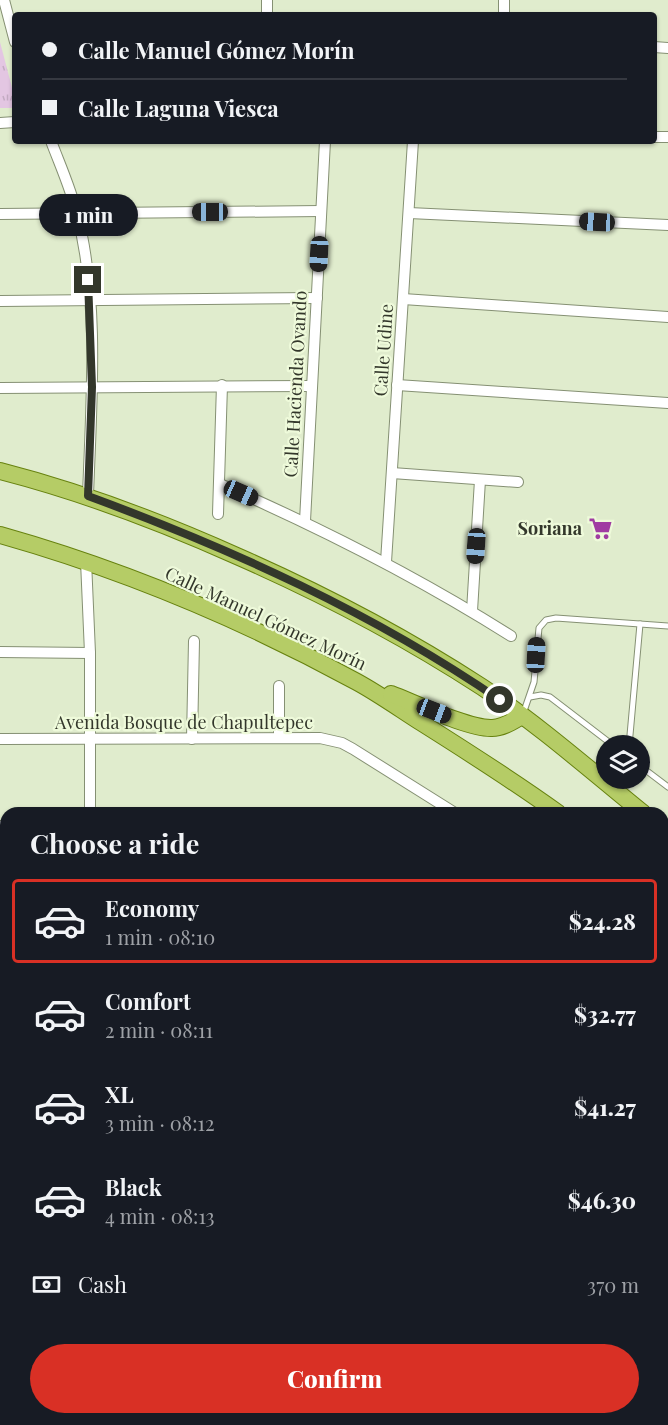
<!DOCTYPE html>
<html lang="en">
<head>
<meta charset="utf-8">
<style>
	body { margin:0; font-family:"Playfair Display",serif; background:#20242c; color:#f1f3f6; height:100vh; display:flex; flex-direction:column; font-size:22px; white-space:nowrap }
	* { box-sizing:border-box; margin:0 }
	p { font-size:20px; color:#9ea1a6 }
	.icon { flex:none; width:33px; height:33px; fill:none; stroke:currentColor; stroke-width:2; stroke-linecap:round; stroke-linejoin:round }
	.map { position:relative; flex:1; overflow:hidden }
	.details { position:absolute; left:0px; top:807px; width:669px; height:618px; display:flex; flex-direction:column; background:#171b24; border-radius:18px 18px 0 0; box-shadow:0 2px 4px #0004 }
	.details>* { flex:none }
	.hud { position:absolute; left:12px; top:12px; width:645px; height:132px; border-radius:6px; box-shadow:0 2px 4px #0004; display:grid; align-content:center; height:132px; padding:0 30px; background:#171b24 }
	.fabs { position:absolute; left:596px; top:735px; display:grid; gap:12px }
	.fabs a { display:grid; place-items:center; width:54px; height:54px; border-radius:50%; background:#171b24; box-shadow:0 2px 4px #0004; font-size:30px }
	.end { position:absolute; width:27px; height:27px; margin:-14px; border:8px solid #33372b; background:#fff; box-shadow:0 0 0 3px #fff }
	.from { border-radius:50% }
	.bubble { position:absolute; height:42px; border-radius:21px; background:#171b24; box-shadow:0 2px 4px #0004; font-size:20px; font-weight:800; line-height:42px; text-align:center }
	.car { position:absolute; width:18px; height:36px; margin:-18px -9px; border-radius:8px; box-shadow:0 0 4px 2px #0007; background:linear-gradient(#222 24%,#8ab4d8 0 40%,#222 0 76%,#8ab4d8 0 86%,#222 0) }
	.hud b { display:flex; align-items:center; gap:21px; height:57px; font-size:22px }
	.hud b+b { border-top:2px solid #363941 }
	.hud i { width:15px; height:15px; background:#f1f3f6 }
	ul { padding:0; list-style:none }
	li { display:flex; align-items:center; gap:18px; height:84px; margin:0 12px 9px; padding:0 18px; border:3px solid transparent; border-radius:6px }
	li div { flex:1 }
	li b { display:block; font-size:22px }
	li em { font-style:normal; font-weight:800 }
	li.active { border-color:#d93025 }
	li>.icon { width:54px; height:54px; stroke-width:1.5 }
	h2 { padding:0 30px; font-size:27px; line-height:72px }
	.pay { display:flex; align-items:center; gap:15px; height:66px; padding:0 30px; font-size:22px }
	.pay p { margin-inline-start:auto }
	.cta { display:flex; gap:12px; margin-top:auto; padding:12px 30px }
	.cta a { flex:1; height:69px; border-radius:36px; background:#d93025; color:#fff; font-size:24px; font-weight:800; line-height:69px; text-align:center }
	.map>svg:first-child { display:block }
</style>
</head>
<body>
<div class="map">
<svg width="668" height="1425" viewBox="0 0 668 1425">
	<defs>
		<pattern id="park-tufts" width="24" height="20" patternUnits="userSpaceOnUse" patternTransform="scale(1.5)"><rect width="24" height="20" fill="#e3c6e2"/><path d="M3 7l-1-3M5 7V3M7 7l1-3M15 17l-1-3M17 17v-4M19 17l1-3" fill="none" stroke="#c3abc2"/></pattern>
	</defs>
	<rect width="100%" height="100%" fill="#e0eccd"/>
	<polygon fill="url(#park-tufts)" points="0,42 15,99 14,108 0,108"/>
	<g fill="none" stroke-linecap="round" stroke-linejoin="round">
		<g stroke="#d0a8cf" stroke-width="12">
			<polyline points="0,1247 6,1247"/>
			<polyline points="280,1419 281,1425"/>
		</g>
		<defs>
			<g id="service">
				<polyline points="530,697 541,695 550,697 614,746"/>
				<polyline points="523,714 534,682 539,628 546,620 556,618 668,626"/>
				<polyline points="629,746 640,624"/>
				<polyline points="639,765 668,787"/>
			</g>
			<g id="minor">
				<polyline points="4,0 15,42"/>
				<polyline points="267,15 267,0"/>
				<polyline points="504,15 504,0"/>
				<polyline points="654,47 668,48"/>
				<polyline points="0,123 15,122"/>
				<polyline points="654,137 668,137"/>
				<path d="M51,141C60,165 71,189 77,214C100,302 91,406 88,496"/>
				<polyline points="409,213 668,225"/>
				<polyline points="0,214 321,211"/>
				<polyline points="403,299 668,317"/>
				<polyline points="0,301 317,298"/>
				<polyline points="397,385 668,403"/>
				<polyline points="0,388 311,386"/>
				<polyline points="392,473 518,482"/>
				<path d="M220,484C323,529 416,576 511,636"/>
				<polyline points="218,514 222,385"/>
				<polyline points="305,521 325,141"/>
				<polyline points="86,561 90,653 90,813"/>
				<polyline points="386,562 413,141"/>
				<polyline points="472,611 480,480"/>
				<polyline points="0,652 90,653"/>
				<polyline points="279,686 279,737"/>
				<polyline points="0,739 320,738 342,743 353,749 455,813"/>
				<polyline points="192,739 194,641"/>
				<polyline points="0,826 6,826"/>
				<polyline points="0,912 6,911"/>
				<polyline points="0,1002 6,1001"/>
				<polyline points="663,1175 668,1175"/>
				<polyline points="0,1178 6,1178"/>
				<polyline points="0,1233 6,1233"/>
				<polyline points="0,1342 6,1341"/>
				<polyline points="99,1419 99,1425"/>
				<polyline points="190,1419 191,1425"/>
				<polyline points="306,1419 306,1425"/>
				<polyline points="360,1419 360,1425"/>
				<polyline points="444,1419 445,1425"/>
			</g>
			<g id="primary">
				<path d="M0,471C82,492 161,522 239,557C323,594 405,637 482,687C539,725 590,770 643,813"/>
				<path d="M0,535C124,570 243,620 357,682C379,694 400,709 422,723C468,752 514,781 558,813"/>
				<path d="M391,694C415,703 469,729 492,728C503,728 513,721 522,716"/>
				<polyline points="663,829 668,833"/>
				<polyline points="663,895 668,899"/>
			</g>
		</defs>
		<use href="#service" stroke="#859073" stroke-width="7"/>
		<use href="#minor" stroke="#859073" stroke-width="12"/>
		<use href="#primary" stroke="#67820f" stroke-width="18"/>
		<g stroke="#98a18a" stroke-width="2" stroke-dasharray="6 3" stroke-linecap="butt">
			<polyline points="0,1282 6,1281"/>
			<polyline points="251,1419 252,1425"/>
		</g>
		<use href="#service" stroke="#fff" stroke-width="5"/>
		<use href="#minor" stroke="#fff" stroke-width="10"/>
		<use href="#primary" stroke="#b5cc66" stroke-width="16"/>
	</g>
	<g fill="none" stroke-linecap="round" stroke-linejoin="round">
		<path stroke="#33372b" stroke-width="8" d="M88,280L92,387L88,496C232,549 373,613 500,700"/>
	</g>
	<defs>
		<symbol id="supermarket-bare" viewBox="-9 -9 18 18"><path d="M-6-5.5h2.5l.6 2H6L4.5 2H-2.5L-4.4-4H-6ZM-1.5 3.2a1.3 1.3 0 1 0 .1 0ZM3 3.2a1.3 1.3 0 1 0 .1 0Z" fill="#a03ca2" stroke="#eefada" stroke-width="2.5" paint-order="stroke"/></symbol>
	</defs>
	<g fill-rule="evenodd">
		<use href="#supermarket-bare" x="584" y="512" width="33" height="33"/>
	</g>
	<g text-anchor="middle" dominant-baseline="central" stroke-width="4.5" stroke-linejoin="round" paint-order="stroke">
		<g font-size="18" fill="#33372b" stroke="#eefada">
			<text transform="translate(383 350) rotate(-86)">Calle Udine</text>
			<text transform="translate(295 384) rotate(-87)">Calle Hacienda Ovando</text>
			<text transform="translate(266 618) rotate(25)">Calle Manuel Gómez Morín</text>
			<text x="184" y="722">Avenida Bosque de Chapultepec</text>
		</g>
		<g font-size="18" font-weight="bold" fill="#33372b" stroke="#eefada" text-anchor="end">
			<text x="582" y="528">Soriana</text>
		</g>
	</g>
</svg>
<div class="fabs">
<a><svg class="icon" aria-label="layers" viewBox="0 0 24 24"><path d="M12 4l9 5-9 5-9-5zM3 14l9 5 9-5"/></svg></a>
</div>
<i class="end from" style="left:500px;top:700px"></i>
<i class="end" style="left:88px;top:280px"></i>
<div class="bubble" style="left:39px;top:194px;width:99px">1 min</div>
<i class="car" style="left:210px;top:212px;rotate:270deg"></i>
<i class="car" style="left:597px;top:222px;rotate:273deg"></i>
<i class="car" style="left:319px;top:254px;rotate:183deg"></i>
<i class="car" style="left:241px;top:493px;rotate:114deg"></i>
<i class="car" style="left:476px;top:546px;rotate:184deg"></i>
<i class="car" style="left:536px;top:655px;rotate:3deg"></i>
<i class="car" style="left:434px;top:711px;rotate:111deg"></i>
<div class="hud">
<b><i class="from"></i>Calle Manuel Gómez Morín</b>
<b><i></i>Calle Laguna Viesca</b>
</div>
<section class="details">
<h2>Choose a ride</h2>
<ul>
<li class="active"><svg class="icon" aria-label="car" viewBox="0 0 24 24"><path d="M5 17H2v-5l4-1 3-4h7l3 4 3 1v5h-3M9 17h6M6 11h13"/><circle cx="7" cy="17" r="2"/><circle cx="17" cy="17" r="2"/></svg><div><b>Economy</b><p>1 min · 08:10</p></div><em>$24.28</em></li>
<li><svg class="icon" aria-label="car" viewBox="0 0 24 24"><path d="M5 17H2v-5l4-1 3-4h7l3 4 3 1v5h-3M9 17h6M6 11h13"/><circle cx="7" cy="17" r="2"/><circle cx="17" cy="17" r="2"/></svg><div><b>Comfort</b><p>2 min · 08:11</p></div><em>$32.77</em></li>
<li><svg class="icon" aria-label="car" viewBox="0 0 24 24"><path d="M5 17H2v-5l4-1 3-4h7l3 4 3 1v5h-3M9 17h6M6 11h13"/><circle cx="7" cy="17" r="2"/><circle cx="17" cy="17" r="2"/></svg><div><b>XL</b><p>3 min · 08:12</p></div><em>$41.27</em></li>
<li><svg class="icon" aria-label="car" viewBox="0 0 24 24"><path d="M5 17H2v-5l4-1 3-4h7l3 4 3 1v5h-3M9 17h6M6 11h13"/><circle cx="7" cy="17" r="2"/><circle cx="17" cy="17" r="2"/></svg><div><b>Black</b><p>4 min · 08:13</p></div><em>$46.30</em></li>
</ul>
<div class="pay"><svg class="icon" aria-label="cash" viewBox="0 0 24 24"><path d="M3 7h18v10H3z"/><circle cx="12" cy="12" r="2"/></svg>Cash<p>370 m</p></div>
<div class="cta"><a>Confirm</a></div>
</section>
</div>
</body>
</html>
